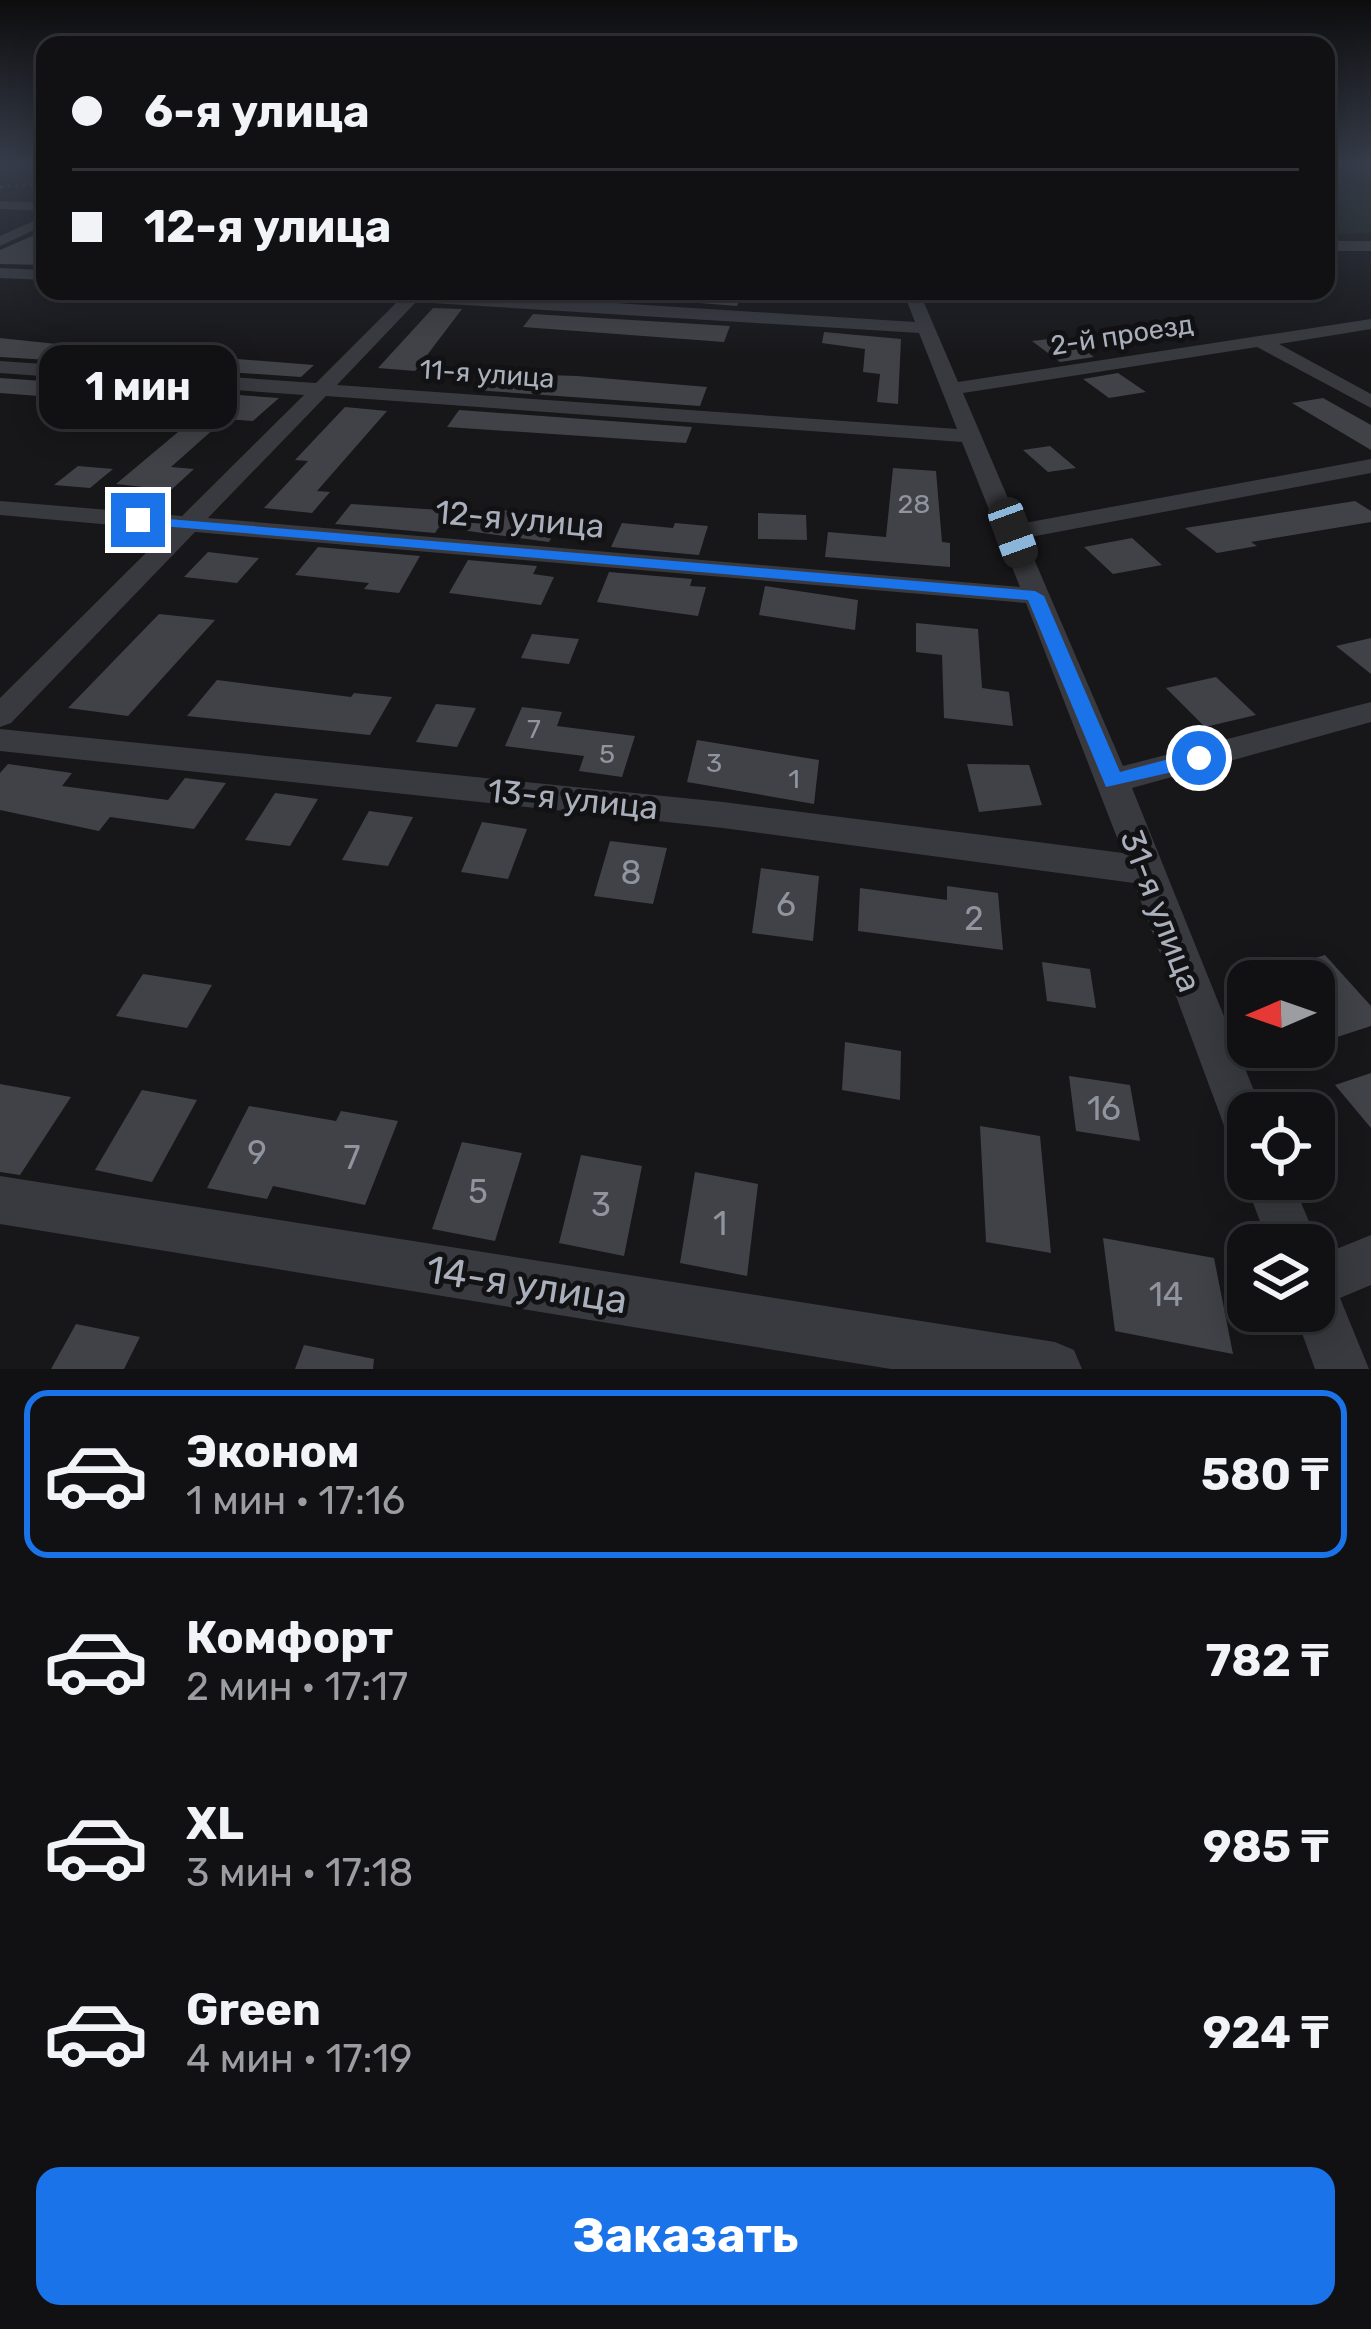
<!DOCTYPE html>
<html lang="ru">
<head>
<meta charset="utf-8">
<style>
	body { margin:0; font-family:Rubik,sans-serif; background:#1e1f22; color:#f1f3f6; height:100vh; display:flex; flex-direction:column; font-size:45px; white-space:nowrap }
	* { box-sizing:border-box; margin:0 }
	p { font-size:39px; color:#9c9da0 }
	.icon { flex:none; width:66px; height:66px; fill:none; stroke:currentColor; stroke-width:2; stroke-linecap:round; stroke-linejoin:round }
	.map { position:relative; height:1369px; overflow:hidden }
	.drawer { display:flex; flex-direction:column; background:#111114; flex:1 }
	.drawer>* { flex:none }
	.hud { position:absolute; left:36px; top:36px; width:1299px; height:264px; border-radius:24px; box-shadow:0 6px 30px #0003,0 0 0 3px #303134; display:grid; align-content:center; height:264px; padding:0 36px; background:#111114 }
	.needle { width:78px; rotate:268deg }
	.fabs { position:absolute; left:1227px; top:960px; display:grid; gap:24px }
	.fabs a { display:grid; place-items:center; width:108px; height:108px; border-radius:24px; background:#111114; box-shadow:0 6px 30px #0003,0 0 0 3px #303134; font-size:60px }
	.end { position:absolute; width:54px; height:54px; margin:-27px; border:15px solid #1a73e8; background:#fff; box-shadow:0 0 0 6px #fff }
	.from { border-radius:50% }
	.bubble { position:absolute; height:84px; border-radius:24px; background:#111114; box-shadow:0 6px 30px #0003,0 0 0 3px #303134; font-size:39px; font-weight:700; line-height:84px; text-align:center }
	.car { position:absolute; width:36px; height:72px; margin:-36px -18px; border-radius:15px; box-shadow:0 0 9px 3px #0007; background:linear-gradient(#222 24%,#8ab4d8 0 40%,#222 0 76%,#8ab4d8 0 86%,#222 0) }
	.hud b { display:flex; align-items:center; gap:42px; height:114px; font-size:45px }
	.hud b+b { border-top:3px solid #303134 }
	.hud i { width:30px; height:30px; background:#f1f3f6 }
	ul { padding:21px 0 0; list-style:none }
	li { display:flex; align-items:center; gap:36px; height:168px; margin:0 24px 18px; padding:0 12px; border:6px solid transparent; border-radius:24px }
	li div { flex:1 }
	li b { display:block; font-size:45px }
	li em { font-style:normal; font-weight:700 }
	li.selected { border-color:#1a73e8 }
	li>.icon { width:108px; height:108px; stroke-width:1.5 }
	.action { display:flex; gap:24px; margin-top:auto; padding:24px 36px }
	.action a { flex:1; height:138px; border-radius:24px; background:#1a73e8; color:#fff; font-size:48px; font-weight:700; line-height:138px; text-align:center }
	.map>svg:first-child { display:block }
</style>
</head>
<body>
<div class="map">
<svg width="1371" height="1369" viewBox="0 0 1371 1369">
	<rect width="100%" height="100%" fill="#17171a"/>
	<polygon fill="#1d251e" points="1326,164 1371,165 1371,233 1326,235"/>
	<g fill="#414247">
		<polygon points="39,233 45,233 45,265 0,264 0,250"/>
		<polygon points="550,291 651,291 741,297 737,306"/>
		<polygon points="433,308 462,309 415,371 378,368"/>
		<polygon points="533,314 730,326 724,342 523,327"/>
		<polygon points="824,332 901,339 898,404 877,402 880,374 863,372 865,349 822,343"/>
		<polygon points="1066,337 1094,357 1060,362 1032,341"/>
		<polygon points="0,338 66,345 135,350 114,364 0,357"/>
		<polygon points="187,355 314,365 301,377 169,368"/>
		<polygon points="488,373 577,376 707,387 700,406 474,390"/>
		<polygon points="1118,373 1146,392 1109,398 1083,379"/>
		<polygon points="0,378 86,384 65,398 0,393"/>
		<polygon points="143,388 279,398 253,421 225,419 171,467 194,469 171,490 116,484 202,412 121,404"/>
		<polygon points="1323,398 1371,425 1371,450 1292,403"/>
		<polygon points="345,407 387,411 317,491 330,492 312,513 264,508 308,461 295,460"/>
		<polygon points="459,410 692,427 686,443 447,427"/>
		<polygon points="1050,446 1076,468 1048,472 1023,450"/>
		<polygon points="78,466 113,469 90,488 54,485"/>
		<polygon points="893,468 936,471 942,542 950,543 950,567 825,557 828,532 886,537"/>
		<polygon points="1355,501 1371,511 1371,522 1251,542 1257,546 1217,553 1185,528"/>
		<polygon points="351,504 484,513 487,508 561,518 549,542 439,527 435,533 335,524"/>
		<polygon points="758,513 806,515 807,540 758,539"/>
		<polygon points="622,523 673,528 675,523 708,526 699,555 611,547"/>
		<polygon points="1132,538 1162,565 1113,574 1084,547"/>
		<polygon points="318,547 420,556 399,593 364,589 369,583 295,575"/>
		<polygon points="208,552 259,558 237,583 184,577"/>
		<polygon points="468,560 537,566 533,574 554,577 541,605 449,593"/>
		<polygon points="609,572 692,579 690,586 706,587 698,616 597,602"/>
		<polygon points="765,586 858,600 855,630 759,615"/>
		<polygon points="159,614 215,620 128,716 68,708"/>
		<polygon points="916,623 978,629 982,688 1009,692 1013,726 944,718 942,655 916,652"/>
		<polygon points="532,634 579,639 569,664 521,658"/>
		<polygon points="1371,638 1371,674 1336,646"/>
		<polygon points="1216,677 1256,715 1205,727 1166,688"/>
		<polygon points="217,680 351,697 354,693 392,697 370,735 187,716"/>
		<polygon points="436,704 476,708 457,747 416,742"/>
		<polygon points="522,707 562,712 557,726 635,736 622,777 579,771 584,756 505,746"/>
		<polygon points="697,740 819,760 814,804 687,782"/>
		<polygon points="8,764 72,773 62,786 168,800 185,778 226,783 194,829 110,817 99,831 0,810 0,773"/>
		<polygon points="967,764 1029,765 1042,805 979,812"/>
		<polygon points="275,793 318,799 290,846 245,840"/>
		<polygon points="369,811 413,817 388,866 342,860"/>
		<polygon points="482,822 527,829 508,879 461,872"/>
		<polygon points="610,841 667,848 653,904 594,896"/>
		<polygon points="761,868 819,876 813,941 752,933"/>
		<polygon points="947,886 998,893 1003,950 858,931 860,888 947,900"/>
		<polygon points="1325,955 1371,1006 1371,1026 1328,1040 1314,1023 1314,981 1257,981 1256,976"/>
		<polygon points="1042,962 1090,969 1096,1008 1047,1001"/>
		<polygon points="143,974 212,985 187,1028 116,1016"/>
		<polygon points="845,1042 901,1051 900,1100 842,1090"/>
		<polygon points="1371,1073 1371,1128 1335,1085"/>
		<polygon points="1069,1076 1130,1085 1140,1141 1076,1131"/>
		<polygon points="0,1084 71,1097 20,1175 0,1172"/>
		<polygon points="142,1090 197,1100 152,1182 95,1170"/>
		<polygon points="249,1106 336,1121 341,1111 398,1121 365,1205 273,1186 267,1199 207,1188"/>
		<polygon points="980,1126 1040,1136 1051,1253 986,1242"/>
		<polygon points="462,1142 522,1153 495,1241 432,1229"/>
		<polygon points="581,1155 642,1166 624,1256 559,1243"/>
		<polygon points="695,1172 758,1184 747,1276 680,1263"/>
		<polygon points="1103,1238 1214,1258 1233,1354 1115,1331"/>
		<polygon points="76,1324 140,1337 124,1369 51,1369"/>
		<polygon points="304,1345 374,1359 373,1369 295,1369"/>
	</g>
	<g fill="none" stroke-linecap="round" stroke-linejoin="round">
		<polyline stroke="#3e4146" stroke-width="3" stroke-dasharray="3 4.5" stroke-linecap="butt" points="0,187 45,183"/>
		<g fill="#383a3f" fill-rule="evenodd">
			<polygon points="0,201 45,203 45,211 0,209"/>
			<polygon points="45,216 45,225 0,246 0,236"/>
			<rect x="1326" y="241" width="45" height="10"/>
			<polygon points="0,268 45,270 45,280 0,278"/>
			<path d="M305,291H426L915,322L903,291H919L958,382L1371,319V329L1279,344L1371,394V408L1257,347L963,393L1019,524L1371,459V473L1025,538L1123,766L1371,702V722L1132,788L1263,1113H1248V1153L1232,1147L1134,883L723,828L0,751V729L723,802L1123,853L1026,603L195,532L11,723L0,727V698L169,530L0,515V501L182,516L304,395L0,373V361L316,383L398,301L313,296ZM416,302L919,333L957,429L337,385ZM326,396L962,442L1020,587L208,518Z"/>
			<polygon points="1248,1168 1248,1179 1291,1179 1319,1245 1314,1256 1314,1245 1269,1245 1244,1179"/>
			<polygon points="0,1176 1055,1342 1074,1350 1082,1369 891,1369 0,1224"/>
			<polygon points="1371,1235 1371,1285 1340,1298 1369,1369 1315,1369 1294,1311 1314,1311 1314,1258"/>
		</g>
	</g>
	<linearGradient id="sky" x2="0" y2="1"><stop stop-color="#0d0d0e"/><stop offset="0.46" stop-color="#363c49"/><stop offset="1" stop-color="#363c49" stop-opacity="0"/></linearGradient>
	<rect width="1371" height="356" fill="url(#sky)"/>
	<polygon fill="#1a73e8" points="132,516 1035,591 1044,596 1120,772 1199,751 1210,758 1199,766 1106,787 1028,600 138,524"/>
	<g text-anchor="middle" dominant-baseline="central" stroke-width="10" stroke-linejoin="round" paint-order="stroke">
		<g font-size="27" fill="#a9afbb" stroke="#121215">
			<text transform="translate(1122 335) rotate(-9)">2-й проезд</text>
			<text transform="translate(487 374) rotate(4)">11-я улица</text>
		</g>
		<g font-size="27" fill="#8f949e">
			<text x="914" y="504">28</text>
			<text x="534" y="729">7</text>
			<text x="607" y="754">5</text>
			<text x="714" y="763">3</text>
			<text x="794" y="779">1</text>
		</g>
		<g font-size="33" fill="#a9afbb" stroke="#121215">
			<text transform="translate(520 519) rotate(5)">12-я улица</text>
			<text transform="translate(573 799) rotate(6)">13-я улица</text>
			<text transform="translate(1161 911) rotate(69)">31-я улица</text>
		</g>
		<g font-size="33" fill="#8f949e">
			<text x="631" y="872">8</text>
			<text x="786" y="904">6</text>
			<text x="974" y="918">2</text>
			<text x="1104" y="1108">16</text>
			<text x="257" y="1152">9</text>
			<text x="352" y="1157">7</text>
			<text x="478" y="1191">5</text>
			<text x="601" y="1204">3</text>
			<text x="720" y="1223">1</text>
			<text x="1166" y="1294">14</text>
		</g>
		<g font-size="39" fill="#a9afbb" stroke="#121215">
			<text transform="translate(527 1285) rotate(9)">14-я улица</text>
		</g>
	</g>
</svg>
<div class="fabs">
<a><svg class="needle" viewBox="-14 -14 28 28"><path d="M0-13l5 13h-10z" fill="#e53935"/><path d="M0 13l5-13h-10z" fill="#9c9da0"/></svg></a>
<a><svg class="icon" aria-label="locate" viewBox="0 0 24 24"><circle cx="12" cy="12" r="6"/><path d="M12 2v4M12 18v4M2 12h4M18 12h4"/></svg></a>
<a><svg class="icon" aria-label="layers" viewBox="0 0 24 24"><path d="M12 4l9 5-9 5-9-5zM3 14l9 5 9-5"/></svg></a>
</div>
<i class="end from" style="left:1199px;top:758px"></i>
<i class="end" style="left:138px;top:520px"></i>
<div class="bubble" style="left:39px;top:345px;width:198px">1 мин</div>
<i class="car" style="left:1013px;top:533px;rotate:160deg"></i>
<div class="hud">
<b><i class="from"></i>6-я улица</b>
<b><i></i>12-я улица</b>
</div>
</div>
<section class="drawer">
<ul>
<li class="selected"><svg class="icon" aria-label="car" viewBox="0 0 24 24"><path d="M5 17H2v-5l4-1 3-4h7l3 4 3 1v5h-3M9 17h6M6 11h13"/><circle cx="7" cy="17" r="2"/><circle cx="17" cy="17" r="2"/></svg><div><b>Эконом</b><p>1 мин · 17:16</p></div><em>580 ₸</em></li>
<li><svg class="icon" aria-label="car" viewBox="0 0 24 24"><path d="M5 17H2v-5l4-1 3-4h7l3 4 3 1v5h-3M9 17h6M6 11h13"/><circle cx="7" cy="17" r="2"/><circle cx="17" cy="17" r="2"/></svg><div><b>Комфорт</b><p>2 мин · 17:17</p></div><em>782 ₸</em></li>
<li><svg class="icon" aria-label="car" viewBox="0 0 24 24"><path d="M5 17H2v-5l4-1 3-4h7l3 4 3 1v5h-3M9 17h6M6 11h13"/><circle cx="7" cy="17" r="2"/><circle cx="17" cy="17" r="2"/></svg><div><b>XL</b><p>3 мин · 17:18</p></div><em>985 ₸</em></li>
<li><svg class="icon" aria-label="car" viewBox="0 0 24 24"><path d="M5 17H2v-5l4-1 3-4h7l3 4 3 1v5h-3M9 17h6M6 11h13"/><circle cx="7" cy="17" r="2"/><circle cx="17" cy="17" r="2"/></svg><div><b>Green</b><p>4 мин · 17:19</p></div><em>924 ₸</em></li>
</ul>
<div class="action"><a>Заказать</a></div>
</section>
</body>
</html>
